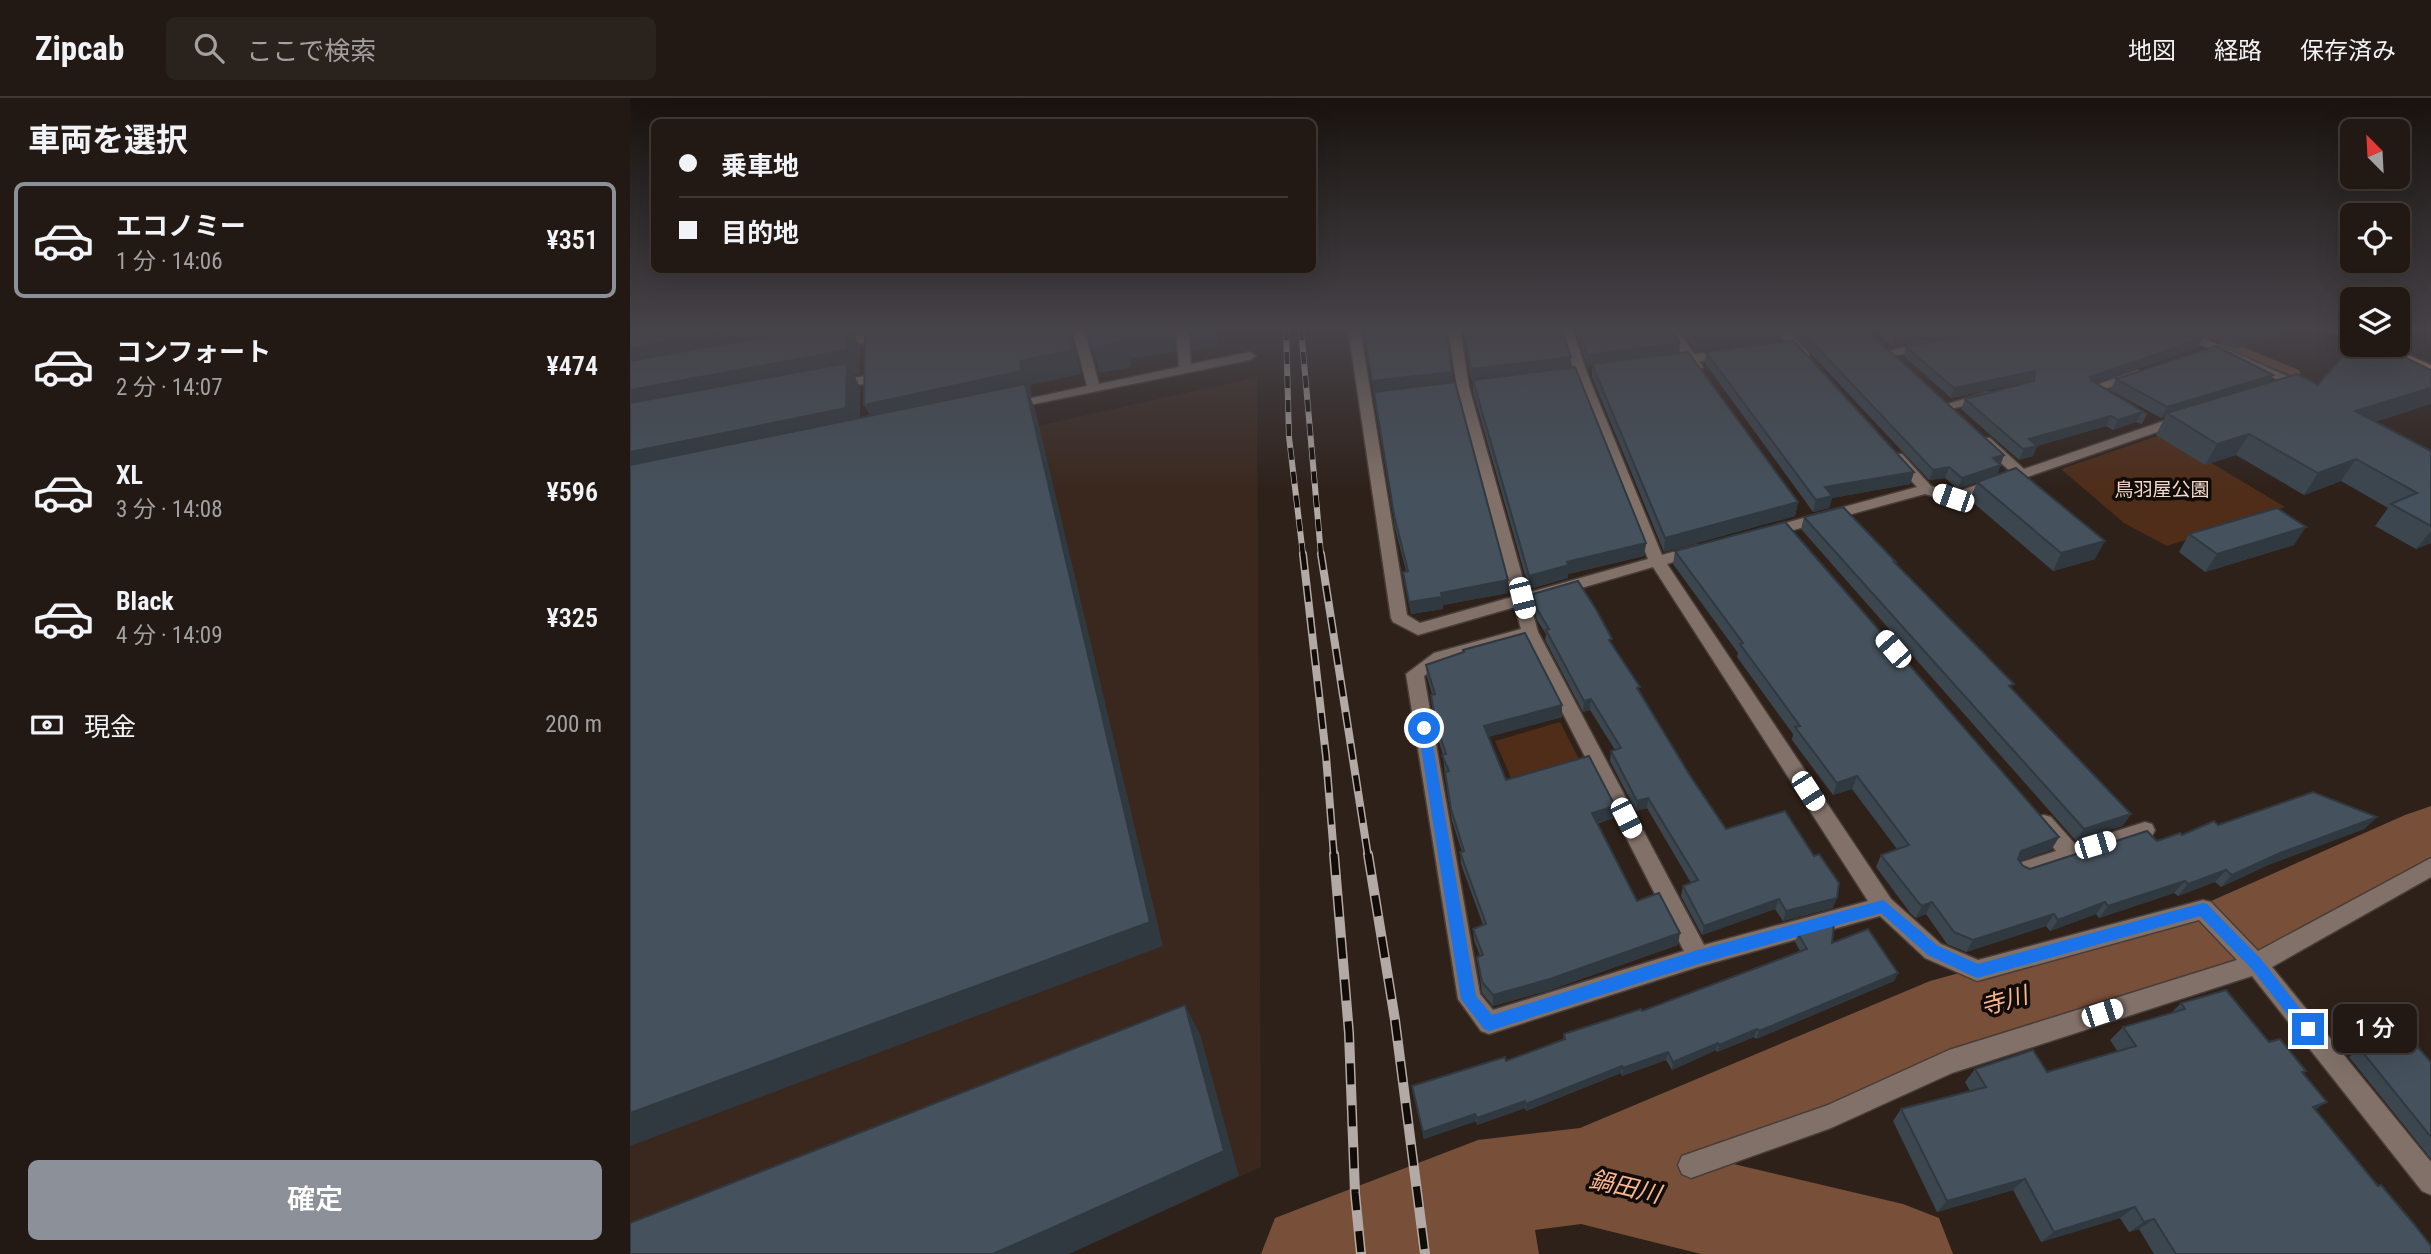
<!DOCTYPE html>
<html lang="ja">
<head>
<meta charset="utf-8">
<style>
	body { margin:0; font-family:"Roboto Condensed","Noto Sans JP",sans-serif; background:#2a221d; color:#f1f3f6; height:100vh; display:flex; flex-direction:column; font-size:26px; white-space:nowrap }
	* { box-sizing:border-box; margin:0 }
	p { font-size:23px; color:#a2a0a0 }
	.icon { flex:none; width:38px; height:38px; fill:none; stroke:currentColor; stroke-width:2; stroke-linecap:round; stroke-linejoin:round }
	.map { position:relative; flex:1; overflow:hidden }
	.drawer { display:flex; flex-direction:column; background:#221914; width:630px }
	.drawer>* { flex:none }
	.top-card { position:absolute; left:21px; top:21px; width:665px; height:154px; border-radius:10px; box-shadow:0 7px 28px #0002,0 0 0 2px #3f3834; display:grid; align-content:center; height:154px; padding:0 28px; background:#221914 }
	.needle { width:46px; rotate:336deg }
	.tools { position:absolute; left:1710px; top:21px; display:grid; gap:14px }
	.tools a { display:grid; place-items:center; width:70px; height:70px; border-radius:10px; background:#221914; box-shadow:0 7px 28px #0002,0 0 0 2px #3f3834; font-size:35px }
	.end { position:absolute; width:32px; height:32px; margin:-16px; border:9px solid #1a73e8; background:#fff; box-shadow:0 0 0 4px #fff }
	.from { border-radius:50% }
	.bubble { position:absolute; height:49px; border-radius:10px; background:#221914; box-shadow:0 7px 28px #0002,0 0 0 2px #3f3834; font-size:23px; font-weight:600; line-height:49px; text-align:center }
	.car { position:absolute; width:21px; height:42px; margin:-21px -10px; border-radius:9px; box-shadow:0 0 5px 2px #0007; background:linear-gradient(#fff 24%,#345 0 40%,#fff 0 76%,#345 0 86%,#fff 0) }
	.top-card b { display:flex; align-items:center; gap:24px; height:66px; font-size:26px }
	.top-card b+b { border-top:2px solid #3f3834 }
	.top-card i { width:18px; height:18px; background:#f1f3f6 }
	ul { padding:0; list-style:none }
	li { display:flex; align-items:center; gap:21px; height:116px; margin:0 14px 10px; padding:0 14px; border:4px solid transparent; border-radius:10px }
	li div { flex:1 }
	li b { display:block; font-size:26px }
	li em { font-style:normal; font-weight:600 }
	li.on { border-color:#8c9099 }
	li>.icon { width:63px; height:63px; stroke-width:1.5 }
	h2 { padding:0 28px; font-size:32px; line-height:84px }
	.pay { display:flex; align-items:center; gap:18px; height:77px; padding:0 28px; font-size:26px }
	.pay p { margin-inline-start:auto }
	.cta { display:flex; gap:14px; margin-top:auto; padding:14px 28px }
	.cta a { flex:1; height:80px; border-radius:10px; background:#8c9099; color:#fff; font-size:28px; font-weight:600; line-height:80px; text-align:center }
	header { display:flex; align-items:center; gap:42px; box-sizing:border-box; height:98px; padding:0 35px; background:#221914; border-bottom:2px solid #3f3834 }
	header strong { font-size:33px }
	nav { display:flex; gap:38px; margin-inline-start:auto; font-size:24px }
	.search { width:490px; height:63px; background:#2a221d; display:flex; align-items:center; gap:18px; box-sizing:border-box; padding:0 24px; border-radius:10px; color:#a2a0a0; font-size:26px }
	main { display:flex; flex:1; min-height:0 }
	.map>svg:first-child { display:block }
</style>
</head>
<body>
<header>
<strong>Zipcab</strong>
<div class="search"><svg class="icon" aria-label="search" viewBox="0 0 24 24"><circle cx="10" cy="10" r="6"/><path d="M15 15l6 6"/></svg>ここで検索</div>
<nav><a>地図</a><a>経路</a><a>保存済み</a></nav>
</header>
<main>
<section class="drawer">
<h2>車両を選択</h2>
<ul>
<li class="on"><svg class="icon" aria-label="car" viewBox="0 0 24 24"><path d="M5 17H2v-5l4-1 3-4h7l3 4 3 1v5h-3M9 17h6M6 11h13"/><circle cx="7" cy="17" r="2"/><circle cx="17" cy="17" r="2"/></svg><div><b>エコノミー</b><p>1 分 · 14:06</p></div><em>¥351</em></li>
<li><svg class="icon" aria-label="car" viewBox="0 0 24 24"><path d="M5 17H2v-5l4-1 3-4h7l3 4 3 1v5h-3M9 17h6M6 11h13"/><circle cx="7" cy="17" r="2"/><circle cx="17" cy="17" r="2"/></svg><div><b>コンフォート</b><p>2 分 · 14:07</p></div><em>¥474</em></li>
<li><svg class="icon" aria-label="car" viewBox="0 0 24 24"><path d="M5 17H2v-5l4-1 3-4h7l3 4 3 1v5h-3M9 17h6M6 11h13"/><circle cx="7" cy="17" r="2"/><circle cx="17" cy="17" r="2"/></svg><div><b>XL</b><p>3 分 · 14:08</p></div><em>¥596</em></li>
<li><svg class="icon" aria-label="car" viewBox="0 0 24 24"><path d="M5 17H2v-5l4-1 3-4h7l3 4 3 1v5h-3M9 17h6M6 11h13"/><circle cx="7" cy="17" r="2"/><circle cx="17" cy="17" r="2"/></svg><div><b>Black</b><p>4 分 · 14:09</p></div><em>¥325</em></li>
</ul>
<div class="pay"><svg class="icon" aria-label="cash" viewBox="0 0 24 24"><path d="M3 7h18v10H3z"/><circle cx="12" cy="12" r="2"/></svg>現金<p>200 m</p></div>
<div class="cta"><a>確定</a></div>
</section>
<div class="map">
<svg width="1801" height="1156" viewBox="0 0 1801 1156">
	<rect width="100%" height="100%" fill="#2e211a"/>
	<polygon fill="#3a281e" points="627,279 631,1069 439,1156 0,1156 0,419"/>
	<g fill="#4f2d19">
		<polygon points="1533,336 1655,409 1537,448 1494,425 1431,371"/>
		<polygon points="930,624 952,667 884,687 865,643"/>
	</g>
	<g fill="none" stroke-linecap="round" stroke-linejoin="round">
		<g stroke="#784f39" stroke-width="8">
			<polyline points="1556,230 1576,238"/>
			<polyline points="1595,246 1666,275"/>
		</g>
		<polygon fill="#784f39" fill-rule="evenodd" points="1801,708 1801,774 1604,871 1312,962 1091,1063 1273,1106 1309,1120 1323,1156 1071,1156 951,1126 905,1132 909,1156 631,1156 645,1120 848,1042 950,1030 1300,883 1563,811 1775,717"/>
		<defs>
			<g id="minor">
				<polygon points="442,230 454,230 469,286 549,269 546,230 558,230 561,266 620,254 626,258 620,262 375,312 375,306 457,288"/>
				<path d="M718,230H730L777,517L790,525L882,499L827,289L818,230H830L839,289L897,495L1018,461L945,275L930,230H942L957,275L1032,457L1067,447L1075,452L1072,455L1037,466L1261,801L1311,846L1348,862L1573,802L1581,804L1628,853L1801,760V779L1642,869L1801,1064V1097L1792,1093L1622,878L1322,975L1201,1030L1061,1080L1052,1076L1048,1067L1052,1058L1198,1007L1319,952L1607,862L1569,822L1347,883L1295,860L1250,818L1068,869L859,936L851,933L828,901L776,576L804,555L891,531L885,509L788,537L763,524L761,520ZM1023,469L1238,803L1074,847L908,534L900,505ZM895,541L1054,853L863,912L850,896L794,578L816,563Z"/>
				<polygon points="1034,230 1046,230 1064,256 1099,252 1105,256 1099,260 1069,263 1073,269 1067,273 1058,265 1036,266 1036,260 1053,258"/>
				<polygon points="1143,230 1155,230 1179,255 1179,261 1171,261"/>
				<polygon points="1534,230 1550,230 1675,286 1666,291 1658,291 1657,286"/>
				<polygon points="239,236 245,240 243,243 203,250 197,246 203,242"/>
				<polygon points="1296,243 1302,247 1300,250 1259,259 1253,255"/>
				<polygon points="1507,272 1513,276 1511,279 1475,291 1482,294 1482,300 1472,300 1458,290"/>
				<polygon points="239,277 245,281 243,284 203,292 197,288 199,285"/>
				<polygon points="1357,294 1362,295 1362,301 1317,312 1311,308"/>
				<polygon points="1554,316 1559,317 1559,323 1328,403 1323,404 1295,396 1138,439 1130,434 1133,431 1287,389 1262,362 1262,356 1272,356 1301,388 1323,395 1382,375 1350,346 1350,340 1360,340 1394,371"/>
				<polygon points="1414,717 1421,719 1445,746 1515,724 1522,726 1525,732 1522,738 1393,781 1386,778 1383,772 1386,766 1426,753 1404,725 1407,719"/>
			</g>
			<g id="trunk">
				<polygon points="1700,230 1722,232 1722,241 1701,233"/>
				<polygon points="1738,247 1755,247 1801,267 1801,276"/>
			</g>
		</defs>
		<use href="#minor" stroke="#483d38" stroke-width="3"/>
		<use href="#trunk" stroke="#483d38" stroke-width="4"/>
		<use href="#minor" fill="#817169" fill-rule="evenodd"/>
		<use href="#trunk" fill="#dc9c79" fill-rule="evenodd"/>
		<defs>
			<g id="rail-far2">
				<polyline points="656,230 659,339 673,457"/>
				<polyline points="671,230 691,457"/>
			</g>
			<g id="rail-far1">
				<polyline points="673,456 696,658 704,758"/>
				<polyline points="691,456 738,758"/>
			</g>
			<g id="rail">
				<polyline points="704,756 719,935 725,1095 731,1156"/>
				<polyline points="738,756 765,922 795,1156"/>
			</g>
		</defs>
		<use href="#rail-far2" stroke="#b4aaa5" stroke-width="6"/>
		<use href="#rail-far1" stroke="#b4aaa5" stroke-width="8"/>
		<use href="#rail" stroke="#b4aaa5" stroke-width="10"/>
		<use href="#rail-far2" stroke="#120c09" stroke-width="4.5" stroke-dasharray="12" stroke-linecap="butt"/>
		<use href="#rail-far1" stroke="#120c09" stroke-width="5" stroke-dasharray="16" stroke-linecap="butt"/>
		<use href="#rail" stroke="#120c09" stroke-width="7" stroke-dasharray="21" stroke-linecap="butt"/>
	</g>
	<g fill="#3b464f">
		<polygon points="833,230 931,230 941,259 940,269 841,281"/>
		<polygon points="945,230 1039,230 1049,255 1168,404 1165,418 1034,454 962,279 962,266 957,267"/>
		<polygon points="1049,230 1150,230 1153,233 1151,243 1066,253"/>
		<polygon points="1157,230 1234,230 1374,357 1367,377 1465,461 1423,473 1340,402 1347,384 1328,391 1315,380 1299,382"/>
		<polygon points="1242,230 1516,230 1525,235 1568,250 1466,285 1517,316 1512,326 1506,324 1483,332 1476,328 1407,348 1403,358 1389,362 1331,311 1335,301 1401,284 1401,283 1321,300 1274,258 1276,249 1330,237 1330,236 1262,248"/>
		<polygon points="1564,230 1655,230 1651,237 1605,251 1562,233"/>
		<polygon points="1076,254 1284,374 1280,386 1202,400 1199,410 1183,414 1075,265"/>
		<polygon points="1643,277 1639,285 1745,324 1801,353 1801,445 1786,451 1745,428 1758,410 1711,383 1674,397 1606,357 1575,367 1526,337 1535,319 1531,320 1480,292 1486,281"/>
		<polygon points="843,282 1016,445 1014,458 938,476 938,480 899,491 843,294"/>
		<polygon points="745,306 878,495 813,507 813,511 781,516 773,474 776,473 765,430"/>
		<polygon points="1174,419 1266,464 1265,466 1382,591 1501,716 1492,728 1446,743 1171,431"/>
		<polygon points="1559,436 1664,447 1575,474 1549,454"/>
		<polygon points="1045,453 1429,739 1421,752 1389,763 1393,768 1400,771 1527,743 1588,727 1747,719 1734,731 1638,767 1591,789 1585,784 1548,798 1544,795 1469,820 1466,816 1420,833 1416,828 1336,854 1317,846 1296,816 1286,820 1281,816 1246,769 1251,757 1267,751 1222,691 1203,697 1162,642 1163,636 1107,559 1108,555 1043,466"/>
		<polygon points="903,496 982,546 1059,676 1096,731 1203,810 1153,823 1145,811 1072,837 1051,798 1053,788 1061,785 1017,710 1006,713 980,663 981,653 985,652 960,612 953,614 915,542 916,536 907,522 903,507"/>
		<polygon points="833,552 932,607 932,619 858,639 876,682 985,708 983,720 967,726 1007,803 1048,847 920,892 863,908 852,895 847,859 850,858 844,842 843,831 853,827 831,766 830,754 832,754 822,723 816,686 813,657 808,641 802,609 801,597 802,596 797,579 796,567 833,554"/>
		<polygon points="1168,836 1202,845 1268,875 1264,883 1126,941 1124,939 1087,954 1086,952 1042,972 1036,962 992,978 991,975 896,1013 895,1010 847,1027 846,1023 794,1041 782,988 876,963 933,942 934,936 1012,913 1170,853 1165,844"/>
		<polygon points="1551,905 1639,944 1676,973 1673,975 1686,1012 1801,1156 1524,1156 1509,1131 1499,1134 1490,1120 1411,1144 1383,1092 1307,1114 1263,1023 1271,1011 1340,993 1335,984 1345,971 1417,974 1488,954 1480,942 1493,929 1541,915"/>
		<polygon points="1730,951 1801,964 1801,1061 1719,959"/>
	</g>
	<g fill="#303940">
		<polygon points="112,230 231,230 229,235 223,236 230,248 230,276 224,277 230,289 230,335 0,383 0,250"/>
		<polygon points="239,230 332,230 247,245"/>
		<polygon points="437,230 440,230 451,276 400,287 402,298 400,299 405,311 533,848 0,1048 0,1015 248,332 234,307"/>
		<polygon points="536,230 544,230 545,254 500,261 502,269 470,275 462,250 492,237"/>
		<polygon points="557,230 587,230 587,249 562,252"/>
		<polygon points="1311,230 1332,230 1330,236 1262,248 1265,238"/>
		<polygon points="1627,230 1655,230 1651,237 1605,251 1614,234"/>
		<polygon points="1153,233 1151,243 1066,253 1067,243"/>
		<polygon points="1573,240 1568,250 1456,289 1460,279"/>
		<polygon points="1050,245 1049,255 957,267 957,257"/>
		<polygon points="941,259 940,269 841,281 841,271"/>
		<polygon points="1405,273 1401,283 1321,300 1324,290"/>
		<polygon points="822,274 823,284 743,293 742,283"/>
		<polygon points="1643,277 1637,288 1537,315 1535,319 1531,320 1537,309"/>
		<polygon points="1801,290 1801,306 1711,335 1725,313"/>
		<polygon points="1512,314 1506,324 1483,332 1488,322"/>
		<polygon points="1481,318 1476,328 1407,348 1403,358 1389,362 1399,341"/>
		<polygon points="1619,336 1606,357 1575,367 1587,346"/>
		<polygon points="1374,357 1370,367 1363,360"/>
		<polygon points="1726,361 1711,383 1674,397 1688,375"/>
		<polygon points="1371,367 1367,377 1328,391 1332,380"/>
		<polygon points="1319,369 1315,380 1299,382 1303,372"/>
		<polygon points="1284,374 1280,386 1202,400 1199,410 1183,414 1186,402 1195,389"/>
		<polygon points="1168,404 1165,418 1034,454 1035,440"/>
		<polygon points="1676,429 1664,447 1575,474 1587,456"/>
		<polygon points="1801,433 1801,445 1786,451"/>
		<polygon points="1475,443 1465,461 1423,473 1431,455"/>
		<polygon points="1016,445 1014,458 938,476 938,480 899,491 899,478 937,464"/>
		<polygon points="878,482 878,495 813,507 813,511 781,516 779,504 811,495"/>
		<polygon points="961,601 960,612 953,614 954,603"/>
		<polygon points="932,607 932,619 854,640 854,628"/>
		<polygon points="1227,678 1222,691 1203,697 1207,685"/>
		<polygon points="1018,700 1017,710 1006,713 1007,703"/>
		<polygon points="985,708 983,720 961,727 962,715"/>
		<polygon points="1501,716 1492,728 1446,743 1454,731"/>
		<polygon points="1747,719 1734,731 1638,767 1591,789 1602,777 1650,755"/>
		<polygon points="1429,739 1421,752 1384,765 1391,753"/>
		<polygon points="1596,772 1585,784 1548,798 1558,786"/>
		<polygon points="1555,783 1544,795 1469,820 1478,808"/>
		<polygon points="1207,800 1203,810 1153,823 1156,813"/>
		<polygon points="1149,801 1145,811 1072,837 1074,828"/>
		<polygon points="1302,804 1296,816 1286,820 1292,808"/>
		<polygon points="1475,804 1466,816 1420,833 1428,822"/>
		<polygon points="1424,816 1416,828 1336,854 1343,842"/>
		<polygon points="1050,835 1048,847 920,892 863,908 863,897"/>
		<polygon points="1268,875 1264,883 1126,941 1129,933"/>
		<polygon points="555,907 570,936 609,1078 439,1156 363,1156"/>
		<polygon points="1127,931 1124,939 1087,954 1089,947"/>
		<polygon points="1088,945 1086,952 1042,972 1043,964"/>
		<polygon points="1038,954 1036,962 992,978 993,970"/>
		<polygon points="992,968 991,975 896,1013 896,1006"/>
		<polygon points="895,1003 895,1010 847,1027 847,1020"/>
		<polygon points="1697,1004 1679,1016 1683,1009"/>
		<polygon points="845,1016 846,1023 794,1041 793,1034"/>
		<polygon points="1395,1081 1383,1092 1307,1114 1317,1103"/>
		<polygon points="1505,1109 1490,1120 1411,1144 1424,1134"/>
		<polygon points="1524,1121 1509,1131 1499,1134 1514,1124"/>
	</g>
	<g fill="#45515c" stroke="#303940" stroke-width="2">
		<polygon points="0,230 112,230 0,250"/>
		<polygon points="184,230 217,230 217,252 0,292 0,263"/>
		<polygon points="257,230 437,230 442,252 390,263 392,273 234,307 235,234"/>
		<polygon points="456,230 536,230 492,237 494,244 462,250"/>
		<polygon points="733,230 816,230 822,274 742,283"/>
		<polygon points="834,230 931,230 941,259 841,271"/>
		<polygon points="948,230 1039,230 1050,245 957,257"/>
		<polygon points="1058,230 1150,230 1153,233 1067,243"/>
		<polygon points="1169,230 1234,230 1374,357 1363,360 1371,367 1332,380 1319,369 1303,372"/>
		<polygon points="1255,230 1311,230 1265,238"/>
		<polygon points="1332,230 1516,230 1525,235 1543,230 1553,230 1573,240 1460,279 1461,282 1517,316 1512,314 1488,322 1481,318 1399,341 1407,348 1393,351 1335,301 1404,283 1405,273 1324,290 1276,249 1332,237"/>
		<polygon points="1604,230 1627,230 1614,234"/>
		<polygon points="1163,242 1284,374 1195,389 1202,398 1186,402 1076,254"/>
		<polygon points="1586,248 1643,277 1537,309 1486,281"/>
		<polygon points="1721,249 1740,258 1760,252 1801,272 1801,290 1725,313 1801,353 1801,428 1761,406 1787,395 1726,361 1688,375 1619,336 1587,346 1537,315 1667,276 1688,287"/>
		<polygon points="1058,254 1168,404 1035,440 962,266"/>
		<polygon points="217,265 216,310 0,354 0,305"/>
		<polygon points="945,269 1016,445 937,464 939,467 899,478 843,282"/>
		<polygon points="825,284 878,482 811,495 812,499 779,504 773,474 778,473 764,417 744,294"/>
		<polygon points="395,286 520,824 0,1015 0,367"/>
		<polygon points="1386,370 1475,443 1431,455 1347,384"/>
		<polygon points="1213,409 1266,464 1264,464 1384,586 1379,588 1501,716 1454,731 1174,419"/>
		<polygon points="1647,410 1676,429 1587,456 1559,436"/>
		<polygon points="1155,424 1429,739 1391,753 1388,761 1393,768 1400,771 1517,733 1527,743 1550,735 1552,737 1584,723 1588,727 1683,694 1747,719 1650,755 1602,777 1596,772 1558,786 1555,783 1478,808 1475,804 1428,822 1424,816 1343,842 1324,834 1302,804 1292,808 1288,804 1251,757 1279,747 1227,678 1207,685 1165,629 1170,628 1110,546 1113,545 1045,453"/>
		<polygon points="948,483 967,513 982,541 979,542 1010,589 1007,590 1059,676 1096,731 1155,713 1184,758 1189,756 1209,785 1207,800 1156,813 1149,801 1074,828 1053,788 1068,782 1018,700 1007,703 981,653 991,650 961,601 954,603 916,532 919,531 907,511 903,496"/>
		<polygon points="895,535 932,607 854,628 876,682 959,658 985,708 962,715 1007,803 1029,795 1050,835 920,881 863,897 852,884 847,859 853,857 843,831 856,826 830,754 834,753 821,711 815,674 819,673 812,657 816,656 807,629 801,597 805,596 796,567 834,554 833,552"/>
		<polygon points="1204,826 1202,845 1238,831 1268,875 1129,933 1127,931 1089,947 1088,945 1043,964 1038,954 993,970 992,968 896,1006 895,1003 847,1020 845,1016 793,1034 782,988 875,959 876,963 935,941 934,936 1011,911 1012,913 1177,851 1168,836"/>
		<polygon points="1596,892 1639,944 1650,941 1676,973 1672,974 1697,1004 1683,1009 1748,1088 1751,1087 1784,1126 1801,1148 1801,1156 1546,1156 1524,1121 1514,1124 1505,1109 1424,1134 1395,1081 1317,1103 1271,1011 1356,989 1345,971 1403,952 1417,974 1506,948 1493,929 1555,911 1551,905"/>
		<polygon points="555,907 594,1053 363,1156 0,1156 0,1125"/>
		<polygon points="1778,938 1801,964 1801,1039 1730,951"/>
	</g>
	<linearGradient id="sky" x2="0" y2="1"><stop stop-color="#19120e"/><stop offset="0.59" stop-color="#464349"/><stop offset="1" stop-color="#464349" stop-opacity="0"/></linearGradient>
	<rect width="1801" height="392" fill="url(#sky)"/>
	<polygon fill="#1a73e8" points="794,626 800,630 846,898 862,917 1068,852 1253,802 1308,848 1348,866 1573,805 1577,806 1631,861 1686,931 1684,936 1678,939 1673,936 1621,870 1570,818 1347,880 1298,857 1251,815 1068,866 859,933 854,931 831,901 788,630"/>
	<g text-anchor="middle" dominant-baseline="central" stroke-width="7" stroke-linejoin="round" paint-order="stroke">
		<g font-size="19" fill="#f5d9ca" stroke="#120c09">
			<text x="1532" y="391">鳥羽屋公園</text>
		</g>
		<g font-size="24" font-style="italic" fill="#fbb691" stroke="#120c09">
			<text transform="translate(1374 903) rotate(-16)">寺川</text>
			<text transform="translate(995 1089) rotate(13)">鍋田川</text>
		</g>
	</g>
</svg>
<div class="tools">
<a><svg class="needle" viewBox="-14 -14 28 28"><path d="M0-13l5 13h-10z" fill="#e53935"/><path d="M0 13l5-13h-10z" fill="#a2a0a0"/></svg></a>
<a><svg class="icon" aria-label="locate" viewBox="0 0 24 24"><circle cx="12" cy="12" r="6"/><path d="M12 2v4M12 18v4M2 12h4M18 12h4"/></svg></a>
<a><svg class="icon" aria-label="layers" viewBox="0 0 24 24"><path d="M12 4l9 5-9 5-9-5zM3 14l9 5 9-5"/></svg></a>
</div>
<i class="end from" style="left:794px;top:630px"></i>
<i class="end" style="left:1678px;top:931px"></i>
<div class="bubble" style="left:1703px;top:906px;width:84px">1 分</div>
<i class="car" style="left:1323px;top:400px;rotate:289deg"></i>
<i class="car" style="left:892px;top:500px;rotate:166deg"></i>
<i class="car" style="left:1263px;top:551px;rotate:319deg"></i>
<i class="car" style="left:1178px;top:693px;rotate:147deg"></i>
<i class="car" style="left:996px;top:720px;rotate:153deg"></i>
<i class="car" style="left:1465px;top:747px;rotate:73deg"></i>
<i class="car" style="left:1472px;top:915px;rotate:72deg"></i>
<div class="top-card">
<b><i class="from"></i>乗車地</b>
<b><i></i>目的地</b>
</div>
</div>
</main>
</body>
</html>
